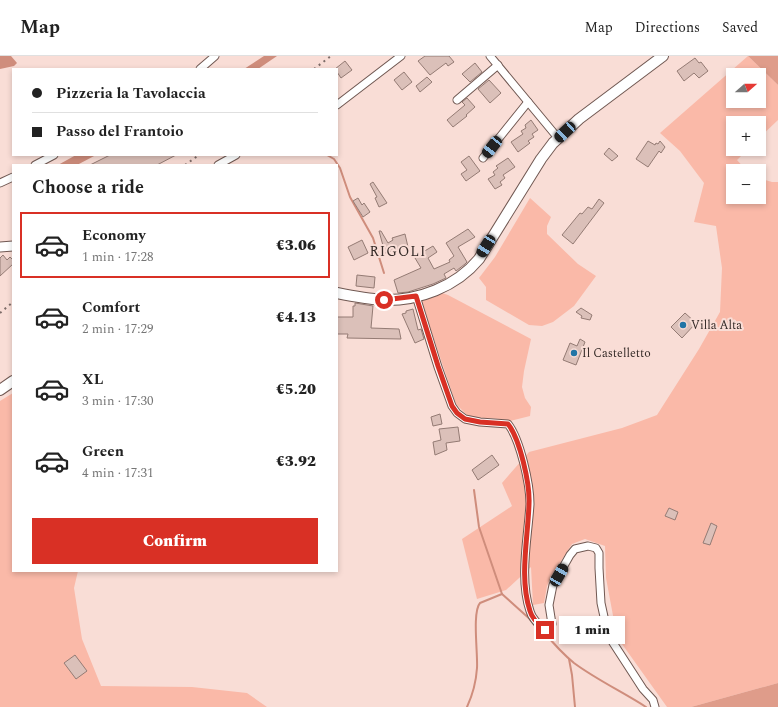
<!DOCTYPE html>
<html lang="en">
<head>
<meta charset="utf-8">
<style>
	body { margin:0; font-family:Spectral,serif; background:#f2f2f2; color:#222; height:100vh; display:flex; flex-direction:column; font-size:15px; white-space:nowrap }
	* { box-sizing:border-box; margin:0 }
	p { font-size:13px; color:#767676 }
	.icon { flex:none; width:22px; height:22px; fill:none; stroke:currentColor; stroke-width:2; stroke-linecap:round; stroke-linejoin:round }
	.map { position:relative; flex:1; overflow:hidden }
	.drawer { position:absolute; left:12px; top:108px; width:326px; height:408px; display:flex; flex-direction:column; background:#fff; border-radius:0px; box-shadow:0 2px 6px #0003 }
	.drawer>* { flex:none }
	.banner { position:absolute; left:12px; top:12px; width:326px; height:88px; border-radius:0px; box-shadow:0 2px 6px #0003; display:grid; align-content:center; height:88px; padding:0 20px; background:#fff }
	.needle { width:26px; rotate:69deg }
	.tools { position:absolute; left:726px; top:12px; display:grid; gap:8px }
	.tools a { display:grid; place-items:center; width:40px; height:40px; border-radius:0px; background:#fff; box-shadow:0 2px 6px #0003; font-size:20px }
	.end { position:absolute; width:18px; height:18px; margin:-9px; border:5px solid #d93025; background:#fff; box-shadow:0 0 0 2px #fff }
	.from { border-radius:50% }
	.bubble { position:absolute; height:28px; border-radius:0px; background:#fff; box-shadow:0 2px 6px #0003; font-size:13px; font-weight:800; line-height:28px; text-align:center }
	.car { position:absolute; width:12px; height:24px; margin:-12px -6px; border-radius:5px; box-shadow:0 0 3px 1px #0007; background:linear-gradient(#222 24%,#8ab4d8 0 40%,#222 0 76%,#8ab4d8 0 86%,#222 0) }
	.banner b { display:flex; align-items:center; gap:14px; height:38px; font-size:15px }
	.banner b+b { border-top:1px solid #e0e0e0 }
	.banner i { width:10px; height:10px; background:#222 }
	ul { padding:0; list-style:none }
	li { display:flex; align-items:center; gap:12px; height:66px; margin:0 8px 6px; padding:0 12px; border:2px solid transparent; border-radius:0px }
	li div { flex:1 }
	li b { display:block; font-size:15px }
	li em { font-style:normal; font-weight:800 }
	li.on { border-color:#d93025 }
	li>.icon { width:36px; height:36px; stroke-width:1.5 }
	h2 { padding:0 20px; font-size:18px; line-height:48px }
	.button { display:flex; gap:8px; margin-top:auto; padding:8px 20px }
	.button a { flex:1; height:46px; border-radius:0px; background:#d93025; color:#fff; font-size:16px; font-weight:800; line-height:46px; text-align:center }
	header { display:flex; align-items:center; gap:24px; box-sizing:border-box; height:56px; padding:0 20px; background:#fff; border-bottom:1px solid #e0e0e0 }
	header strong { font-size:19px }
	nav { display:flex; gap:22px; margin-inline-start:auto; font-size:14px }
	.map>svg:first-child { display:block }
</style>
</head>
<body>
<header>
<strong>Map</strong>
<nav><a>Map</a><a>Directions</a><a>Saved</a></nav>
</header>
<div class="map">
<svg width="778" height="651" viewBox="0 0 778 651">
	<rect width="100%" height="100%" fill="#f9ddd6"/>
	<g fill="#fab9a8" fill-rule="evenodd">
		<path d="M748,0L778,29V64L759,82V67H733V93H748L737,104L747,115H733V141H759V122L772,126H778V627L691,651H667L617,581L606,522L605,490L585,483L572,488L552,519L547,530L544,547L533,549L531,511L506,534L477,543L462,483L512,450L502,427L529,396L622,372L657,359L699,293L720,256L722,212L716,170L694,166L704,127L680,95L660,77ZM733,19H759V45H733Z"/>
		<polygon points="530,142 551,161 547,170 547,178 578,208 596,220 574,250 553,266 542,270 529,269 486,244 486,231 479,222 495,201"/>
		<polygon points="442,237 448,239 531,283 524,315 522,331 525,342 531,351 530,360 510,365 501,363 469,361 456,348 421,245"/>
		<polygon points="13,337 13,515 78,515 74,532 82,583 101,630 192,631 247,637 267,651 0,651 0,345"/>
	</g>
	<g fill="#df9c8a">
		<polygon points="748,0 778,0 778,29"/>
		<polygon points="778,627 778,651 691,651"/>
	</g>
	<g fill="#cf8d7c">
		<polygon points="0,0 11,0 17,7 14,10 0,13"/>
		<polygon points="264,0 277,0 258,13 244,13"/>
		<polygon points="76,99 96,99 77,109 58,109"/>
	</g>
	<g fill="none" stroke-linecap="round" stroke-linejoin="round">
		<g stroke="#cf8d7c" stroke-width="2">
			<polyline points="327,99 334,103 340,112 350,141 373,182 384,217"/>
			<polyline points="474,434 479,471 502,538 532,565"/>
			<path d="M544,576C553,587 563,598 574,607C597,624 623,636 646,651"/>
			<polyline points="569,603 572,619 575,651"/>
			<path d="M467,651C473,638 476,627 477,612C478,598 472,556 480,547L502,538"/>
		</g>
	</g>
	<g fill="#dbc0b9" stroke="#947b74">
		<polygon points="425,0 449,0 454,6 448,10 446,7 430,19 418,5"/>
		<polygon points="695,2 699,7 701,6 708,15 699,22 694,17 684,25 677,15"/>
		<polygon points="345,5 352,14 341,22 337,16 337,13 335,13"/>
		<polygon points="475,7 482,16 470,26 462,18"/>
		<polygon points="404,16 412,26 402,34 394,24"/>
		<polygon points="427,21 432,26 420,36 416,30"/>
		<polygon points="489,24 501,37 490,47 478,33"/>
		<polygon points="467,42 475,51 466,59 467,60 453,71 447,64 465,49 462,46"/>
		<polygon points="531,64 538,74 532,78 534,81 528,85 530,87 518,96 511,86 523,78 521,75 526,72 525,69"/>
		<polygon points="648,85 655,89 656,87 658,88 660,85 665,91 661,97 659,95 648,111 636,103"/>
		<polygon points="609,92 618,100 612,105 604,98"/>
		<polygon points="110,99 176,99 157,109 90,109"/>
		<polygon points="469,100 480,115 466,125 461,118 467,114 461,106"/>
		<polygon points="508,102 515,111 503,119 505,122 500,126 502,129 495,133 488,123 495,119 493,116 498,112 496,110"/>
		<polygon points="373,126 387,147 379,151 375,142 377,141 370,128"/>
		<polygon points="358,142 362,149 364,147 370,156 363,161 353,145"/>
		<polygon points="599,143 604,147 573,188 562,179 580,157 582,158 588,151 592,153"/>
		<polygon points="468,173 475,181 458,191 467,206 465,208 456,215 454,212 444,218 446,222 433,228 408,236 398,237 394,224 421,212 415,202 424,198 423,196 433,190 437,196 428,202 434,213 450,206 449,204 454,200 446,187"/>
		<polygon points="379,175 381,175 388,187 393,184 392,182 405,178 408,191 385,197"/>
		<polygon points="362,184 368,197 354,204 348,191"/>
		<polygon points="3,199 7,204 10,201 13,204 13,208 0,220 0,202"/>
		<polygon points="357,219 375,221 374,232 356,230"/>
		<polygon points="355,247 373,250 371,272 399,273 401,283 347,282 348,278 337,278 337,261 353,261 353,250 355,250"/>
		<polygon points="581,252 592,259 590,264 581,262 582,260 576,256"/>
		<polygon points="413,253 418,274 421,273 424,283 415,287 402,258 406,257 406,255"/>
		<polygon points="685,257 696,267 682,282 671,271"/>
		<polygon points="580,283 585,286 576,309 563,304 570,287 577,290"/>
		<polygon points="440,358 442,368 433,370 431,361"/>
		<polygon points="458,371 460,385 446,387 447,394 435,399 433,386 441,384 439,373"/>
		<polygon points="492,399 499,409 478,424 472,414"/>
		<polygon points="669,452 678,456 675,464 665,460"/>
		<polygon points="711,467 717,470 710,489 703,487"/>
		<polygon points="75,599 87,615 76,623 64,607"/>
	</g>
	<g fill="none" stroke-linecap="round" stroke-linejoin="round">
		<defs>
			<g id="minor">
				<polyline points="490,0 558,82"/>
				<polyline points="200,13 215,0"/>
				<polyline points="457,44 498,9"/>
				<polyline points="337,49 401,0"/>
				<polyline points="483,102 528,46"/>
				<polyline points="35,109 54,99"/>
				<polyline points="218,109 236,99"/>
				<polyline points="0,127 13,121"/>
				<path d="M416,240L438,311L452,350L457,357L465,363L480,366L508,368C520,383 530,428 530,448C528,482 519,522 530,555C532,563 539,569 545,574L550,572L552,568L549,549L553,529L570,499L575,493L588,490L596,492L599,497V512L601,547L608,579L643,633L653,644L655,651"/>
			</g>
			<polyline id="tertiary" points="0,191 13,190"/>
			<g id="secondary">
				<path d="M337,237C352,240 367,243 383,244C418,245 456,231 479,203L541,103L553,87L579,63L663,0"/>
				<polyline points="0,334 13,325"/>
			</g>
		</defs>
		<use href="#minor" stroke="#705852" stroke-width="9"/>
		<use href="#tertiary" stroke="#705852" stroke-width="11"/>
		<use href="#secondary" stroke="#705852" stroke-width="12"/>
		<use href="#minor" stroke="#fff" stroke-width="7"/>
		<use href="#tertiary" stroke="#fff" stroke-width="9"/>
		<use href="#secondary" stroke="#fff" stroke-width="10"/>
		<g stroke="#7d6c68" stroke-width="2" stroke-dasharray="2 4" stroke-linecap="butt">
			<polyline points="314,13 331,0"/>
			<polyline points="185,109 199,99"/>
			<polyline points="0,257 13,246"/>
		</g>
	</g>
	<g fill="none" stroke-linecap="round" stroke-linejoin="round">
		<path stroke="#d93025" stroke-width="5" d="M384,244L416,240L438,310L452,350L457,357L465,363L480,366L508,368C520,383 530,428 529,448C528,482 519,522 530,555C532,563 539,569 545,574"/>
	</g>
	<g fill="#2175a6" stroke="#f9ddd6" stroke-width="1.5">
		<circle cx="683" cy="269" r="4"/>
		<circle cx="574" cy="297" r="4"/>
	</g>
	<g text-anchor="middle" dominant-baseline="central" stroke-width="4" stroke-linejoin="round" paint-order="stroke">
		<g font-size="12" fill="#342a27" stroke="#f9ddd6" text-anchor="start">
			<text x="691" y="269">Villa Alta</text>
			<text x="582" y="297">Il Castelletto</text>
		</g>
		<g font-size="14" letter-spacing="1" fill="#342a27" stroke="#f9ddd6">
			<text x="398" y="195">RIGOLI</text>
		</g>
	</g>
</svg>
<div class="tools">
<a><svg class="needle" viewBox="-14 -14 28 28"><path d="M0-13l5 13h-10z" fill="#e53935"/><path d="M0 13l5-13h-10z" fill="#767676"/></svg></a>
<a>+</a>
<a>−</a>
</div>
<i class="end from" style="left:384px;top:244px"></i>
<i class="end" style="left:545px;top:574px"></i>
<div class="bubble" style="left:559px;top:560px;width:66px">1 min</div>
<i class="car" style="left:565px;top:76px;rotate:227deg"></i>
<i class="car" style="left:492px;top:91px;rotate:218deg"></i>
<i class="car" style="left:486px;top:190px;rotate:212deg"></i>
<i class="car" style="left:559px;top:519px;rotate:30deg"></i>
<div class="banner">
<b><i class="from"></i>Pizzeria la Tavolaccia</b>
<b><i></i>Passo del Frantoio</b>
</div>
<section class="drawer">
<h2>Choose a ride</h2>
<ul>
<li class="on"><svg class="icon" aria-label="car" viewBox="0 0 24 24"><path d="M5 17H2v-5l4-1 3-4h7l3 4 3 1v5h-3M9 17h6M6 11h13"/><circle cx="7" cy="17" r="2"/><circle cx="17" cy="17" r="2"/></svg><div><b>Economy</b><p>1 min · 17:28</p></div><em>€3.06</em></li>
<li><svg class="icon" aria-label="car" viewBox="0 0 24 24"><path d="M5 17H2v-5l4-1 3-4h7l3 4 3 1v5h-3M9 17h6M6 11h13"/><circle cx="7" cy="17" r="2"/><circle cx="17" cy="17" r="2"/></svg><div><b>Comfort</b><p>2 min · 17:29</p></div><em>€4.13</em></li>
<li><svg class="icon" aria-label="car" viewBox="0 0 24 24"><path d="M5 17H2v-5l4-1 3-4h7l3 4 3 1v5h-3M9 17h6M6 11h13"/><circle cx="7" cy="17" r="2"/><circle cx="17" cy="17" r="2"/></svg><div><b>XL</b><p>3 min · 17:30</p></div><em>€5.20</em></li>
<li><svg class="icon" aria-label="car" viewBox="0 0 24 24"><path d="M5 17H2v-5l4-1 3-4h7l3 4 3 1v5h-3M9 17h6M6 11h13"/><circle cx="7" cy="17" r="2"/><circle cx="17" cy="17" r="2"/></svg><div><b>Green</b><p>4 min · 17:31</p></div><em>€3.92</em></li>
</ul>
<div class="button"><a>Confirm</a></div>
</section>
</div>
</body>
</html>
